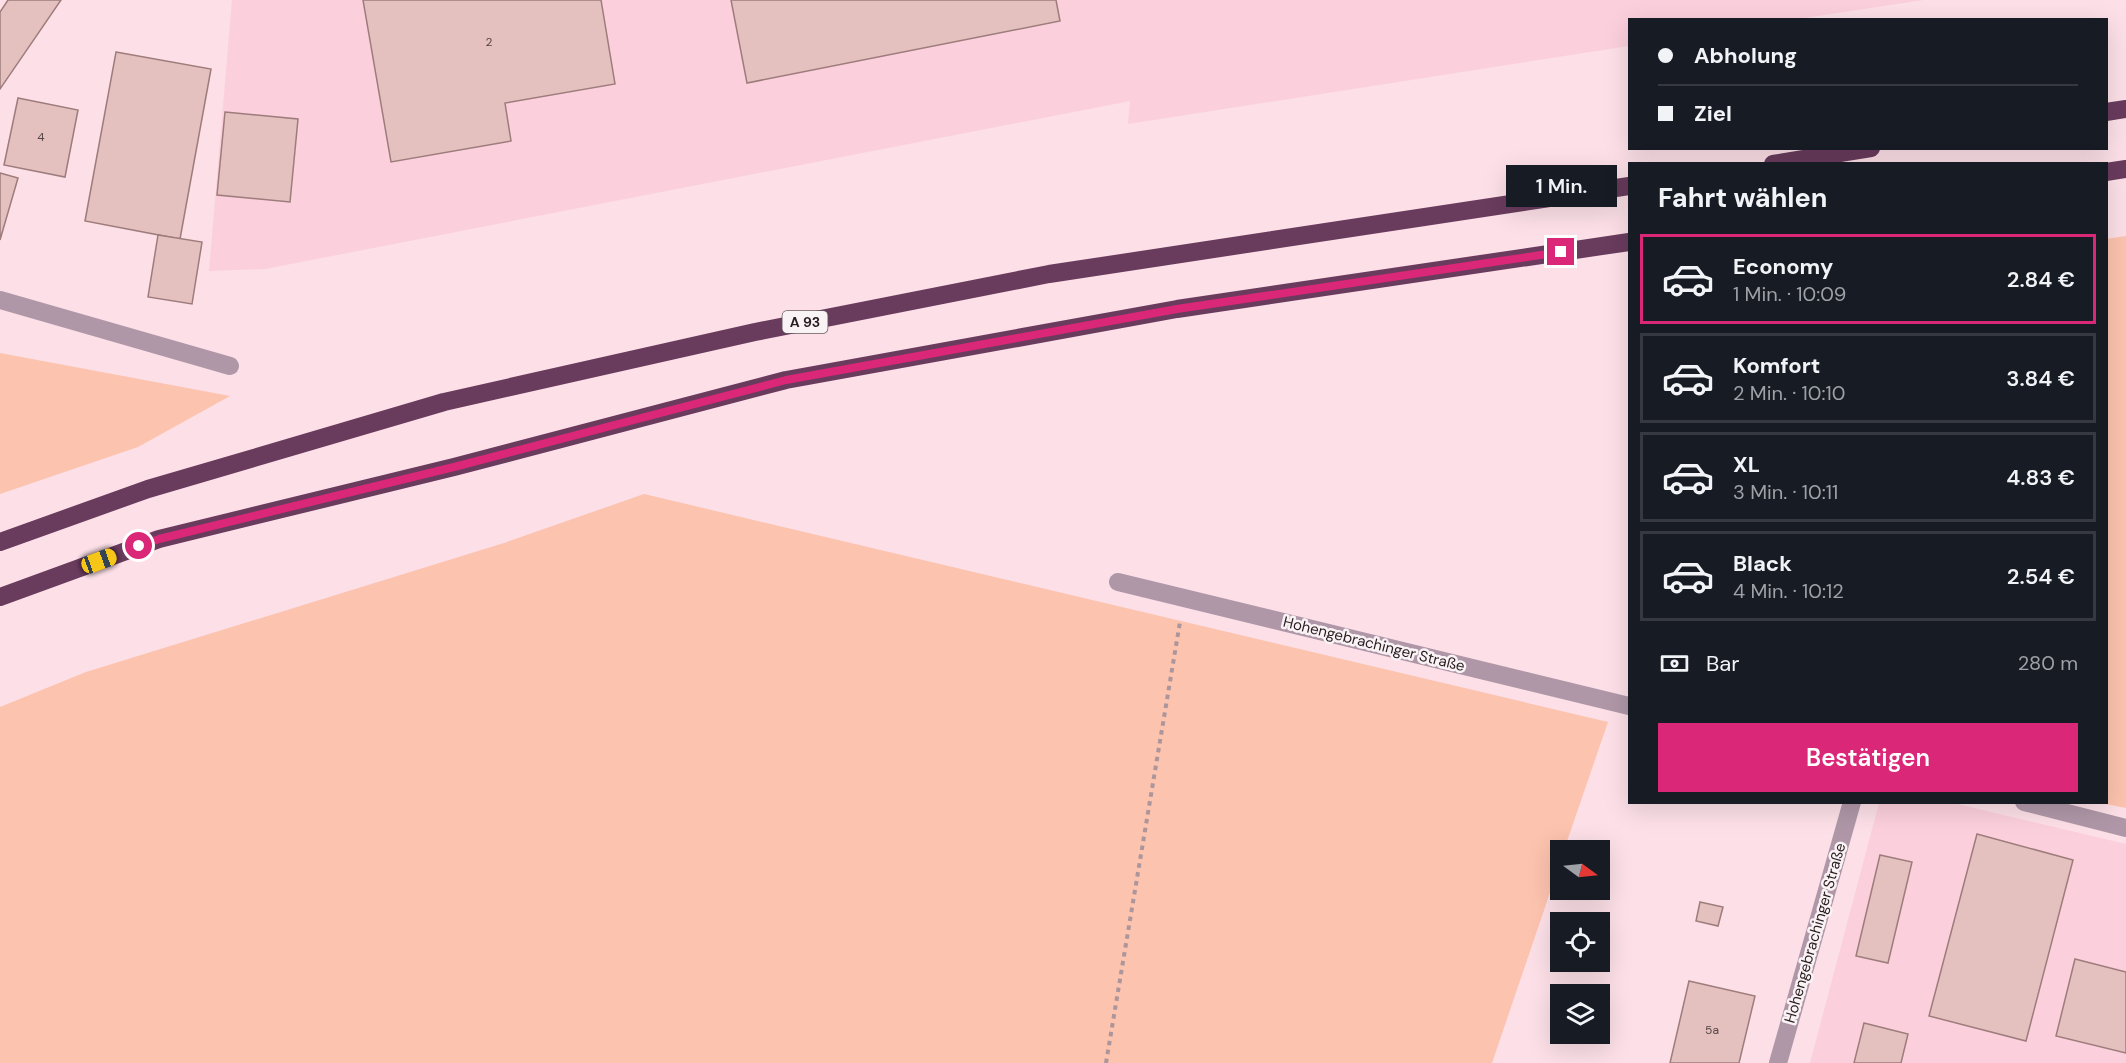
<!DOCTYPE html>
<html lang="de">
<head>
<meta charset="utf-8">
<style>
	body { margin:0; font-family:"DM Sans",sans-serif; background:#242831; color:#f1f3f6; height:100vh; display:flex; flex-direction:column; font-size:22px; white-space:nowrap }
	* { box-sizing:border-box; margin:0 }
	p { font-size:20px; color:#9ea1a6 }
	.icon { flex:none; width:33px; height:33px; fill:none; stroke:currentColor; stroke-width:2; stroke-linecap:round; stroke-linejoin:round }
	.map { position:relative; flex:1; overflow:hidden }
	.panel { position:absolute; left:1628px; top:162px; width:480px; height:642px; display:flex; flex-direction:column; background:#171b24; border-radius:0px; box-shadow:0 6px 24px #0002 }
	.panel>* { flex:none }
	.hud { position:absolute; left:1628px; top:18px; width:480px; height:132px; border-radius:0px; box-shadow:0 6px 24px #0002; display:grid; align-content:center; height:132px; padding:0 30px; background:#171b24 }
	.needle { width:39px; rotate:105deg }
	.controls { position:absolute; left:1550px; top:840px; display:grid; gap:12px }
	.controls a { display:grid; place-items:center; width:60px; height:60px; border-radius:0px; background:#171b24; box-shadow:0 6px 24px #0002; font-size:30px }
	.end { position:absolute; width:27px; height:27px; margin:-14px; border:8px solid #db2777; background:#fff; box-shadow:0 0 0 3px #fff }
	.from { border-radius:50% }
	.bubble { position:absolute; height:42px; border-radius:0px; background:#171b24; box-shadow:0 6px 24px #0002; font-size:20px; font-weight:600; line-height:42px; text-align:center }
	.car { position:absolute; width:18px; height:36px; margin:-18px -9px; border-radius:8px; box-shadow:0 0 4px 2px #0007; background:linear-gradient(#f5c518 24%,#345 0 40%,#f5c518 0 76%,#345 0 86%,#f5c518 0) }
	.hud b { display:flex; align-items:center; gap:21px; height:57px; font-size:22px }
	.hud b+b { border-top:2px solid #363941 }
	.hud i { width:15px; height:15px; background:#f1f3f6 }
	ul { padding:0; list-style:none }
	li { display:flex; align-items:center; gap:18px; height:90px; margin:0 12px 9px; padding:0 18px; border:3px solid #363941; border-radius:0px }
	li div { flex:1 }
	li b { display:block; font-size:22px }
	li em { font-style:normal; font-weight:600 }
	li.selected { border-color:#db2777 }
	li>.icon { width:54px; height:54px; stroke-width:1.5 }
	h2 { padding:0 30px; font-size:27px; line-height:72px }
	.pay { display:flex; align-items:center; gap:15px; height:66px; padding:0 30px; font-size:22px }
	.pay p { margin-inline-start:auto }
	.primary-button { display:flex; gap:12px; margin-top:auto; padding:12px 30px }
	.primary-button a { flex:1; height:69px; border-radius:0px; background:#db2777; color:#fff; font-size:24px; font-weight:600; line-height:69px; text-align:center }
	.map>svg:first-child { display:block }
</style>
</head>
<body>
<div class="map">
<svg width="2126" height="1063" viewBox="0 0 2126 1063">
	<rect width="100%" height="100%" fill="#fcdfe7"/>
	<g fill="#fbcfdc">
		<polygon points="232,0 1924,0 1798,19 1629,20 1629,46 1128,124 1130,101 265,269 209,271"/>
		<polygon points="1879,803 1953,803 2126,844 2126,1063 1810,1063"/>
	</g>
	<g fill="#fcc3ae">
		<polygon points="2126,236 2126,808 2101,803 2106,802 2106,239"/>
		<polygon points="0,353 230,396 138,447 0,494"/>
		<polygon points="644,494 1608,722 1564,850 1560,850 1560,863 1492,1063 0,1063 0,707 86,672 504,543"/>
	</g>
	<g fill="#e4c0bf" stroke="#9d7c7b" stroke-width="1.5">
		<polygon points="8,0 61,0 0,89 0,12"/>
		<polygon points="363,0 601,0 615,84 505,103 511,141 391,162"/>
		<polygon points="731,0 1056,0 1060,21 747,83"/>
		<polygon points="116,52 211,69 180,239 85,221"/>
		<polygon points="18,98 78,110 65,177 4,165"/>
		<polygon points="225,112 298,119 290,202 217,195"/>
		<polygon points="0,173 18,178 0,240"/>
		<polygon points="158,235 202,242 192,304 148,297"/>
		<polygon points="1977,834 2073,860 2026,1041 1929,1016"/>
		<polygon points="1880,855 1912,862 1888,963 1856,956"/>
		<polygon points="1700,902 1723,907 1718,926 1696,921"/>
		<polygon points="2075,959 2126,972 2126,1053 2056,1036"/>
		<polygon points="1689,981 1755,996 1739,1063 1670,1063"/>
		<polygon points="1864,1023 1908,1034 1901,1063 1854,1063"/>
	</g>
	<g fill="none" stroke-linecap="round" stroke-linejoin="round">
		<polyline stroke="#ac969c" stroke-width="4" stroke-dasharray="4.5 4.5" stroke-linecap="butt" points="1106,1063 1180,622"/>
		<g stroke="#af97a7" stroke-width="18">
			<polyline points="0,300 230,366"/>
			<polyline points="1118,582 1629,706"/>
			<polyline points="2024,802 2126,828"/>
			<polyline points="1778,1063 1852,802"/>
		</g>
		<g stroke="#693b5d" stroke-width="18">
			<polyline points="2106,112 2126,109"/>
			<polyline points="1773,164 1871,148"/>
			<polyline points="2106,172 2126,169"/>
			<polyline points="0,542 148,489 444,402 755,332 1049,274 1629,186"/>
			<polyline points="0,597 159,539 454,467 786,380 1177,309 1629,242"/>
		</g>
	</g>
	<g fill="none" stroke-linecap="round" stroke-linejoin="round">
		<polyline stroke="#db2777" stroke-width="8" points="139,546 159,539 454,467 786,380 1177,309 1561,252"/>
	</g>
	<g text-anchor="middle" dominant-baseline="central" stroke-width="5" stroke-linejoin="round" paint-order="stroke">
		<g font-size="12" fill="#574547">
			<text x="489" y="42">2</text>
			<text x="41" y="137">4</text>
			<text x="1712" y="1030">5a</text>
		</g>
		<rect fill="#faf3f5" stroke="#675c5f" stroke-width="1.5" x="782.5" y="311" width="45" height="22" rx="4.5"/>
		<g font-size="14" font-weight="bold" fill="#281c1f">
			<text x="805" y="322">A 93</text>
		</g>
		<g font-size="15" fill="#281c1f" stroke="#faf3f5">
			<text transform="translate(1374 644) rotate(14)">Hohengebrachinger Straße</text>
			<text transform="translate(1815 933) rotate(-74)">Hohengebrachinger Straße</text>
		</g>
	</g>
</svg>
<div class="controls">
<a><svg class="needle" viewBox="-14 -14 28 28"><path d="M0-13l5 13h-10z" fill="#e53935"/><path d="M0 13l5-13h-10z" fill="#9ea1a6"/></svg></a>
<a><svg class="icon" aria-label="locate" viewBox="0 0 24 24"><circle cx="12" cy="12" r="6"/><path d="M12 2v4M12 18v4M2 12h4M18 12h4"/></svg></a>
<a><svg class="icon" aria-label="layers" viewBox="0 0 24 24"><path d="M12 4l9 5-9 5-9-5zM3 14l9 5 9-5"/></svg></a>
</div>
<i class="end from" style="left:139px;top:546px"></i>
<i class="end" style="left:1561px;top:252px"></i>
<div class="bubble" style="left:1506px;top:165px;width:111px">1 Min.</div>
<i class="car" style="left:99px;top:561px;rotate:70deg"></i>
<div class="hud">
<b><i class="from"></i>Abholung</b>
<b><i></i>Ziel</b>
</div>
<section class="panel">
<h2>Fahrt wählen</h2>
<ul>
<li class="selected"><svg class="icon" aria-label="car" viewBox="0 0 24 24"><path d="M5 17H2v-5l4-1 3-4h7l3 4 3 1v5h-3M9 17h6M6 11h13"/><circle cx="7" cy="17" r="2"/><circle cx="17" cy="17" r="2"/></svg><div><b>Economy</b><p>1 Min. · 10:09</p></div><em>2.84 €</em></li>
<li><svg class="icon" aria-label="car" viewBox="0 0 24 24"><path d="M5 17H2v-5l4-1 3-4h7l3 4 3 1v5h-3M9 17h6M6 11h13"/><circle cx="7" cy="17" r="2"/><circle cx="17" cy="17" r="2"/></svg><div><b>Komfort</b><p>2 Min. · 10:10</p></div><em>3.84 €</em></li>
<li><svg class="icon" aria-label="car" viewBox="0 0 24 24"><path d="M5 17H2v-5l4-1 3-4h7l3 4 3 1v5h-3M9 17h6M6 11h13"/><circle cx="7" cy="17" r="2"/><circle cx="17" cy="17" r="2"/></svg><div><b>XL</b><p>3 Min. · 10:11</p></div><em>4.83 €</em></li>
<li><svg class="icon" aria-label="car" viewBox="0 0 24 24"><path d="M5 17H2v-5l4-1 3-4h7l3 4 3 1v5h-3M9 17h6M6 11h13"/><circle cx="7" cy="17" r="2"/><circle cx="17" cy="17" r="2"/></svg><div><b>Black</b><p>4 Min. · 10:12</p></div><em>2.54 €</em></li>
</ul>
<div class="pay"><svg class="icon" aria-label="cash" viewBox="0 0 24 24"><path d="M3 7h18v10H3z"/><circle cx="12" cy="12" r="2"/></svg>Bar<p>280 m</p></div>
<div class="primary-button"><a>Bestätigen</a></div>
</section>
</div>
</body>
</html>
